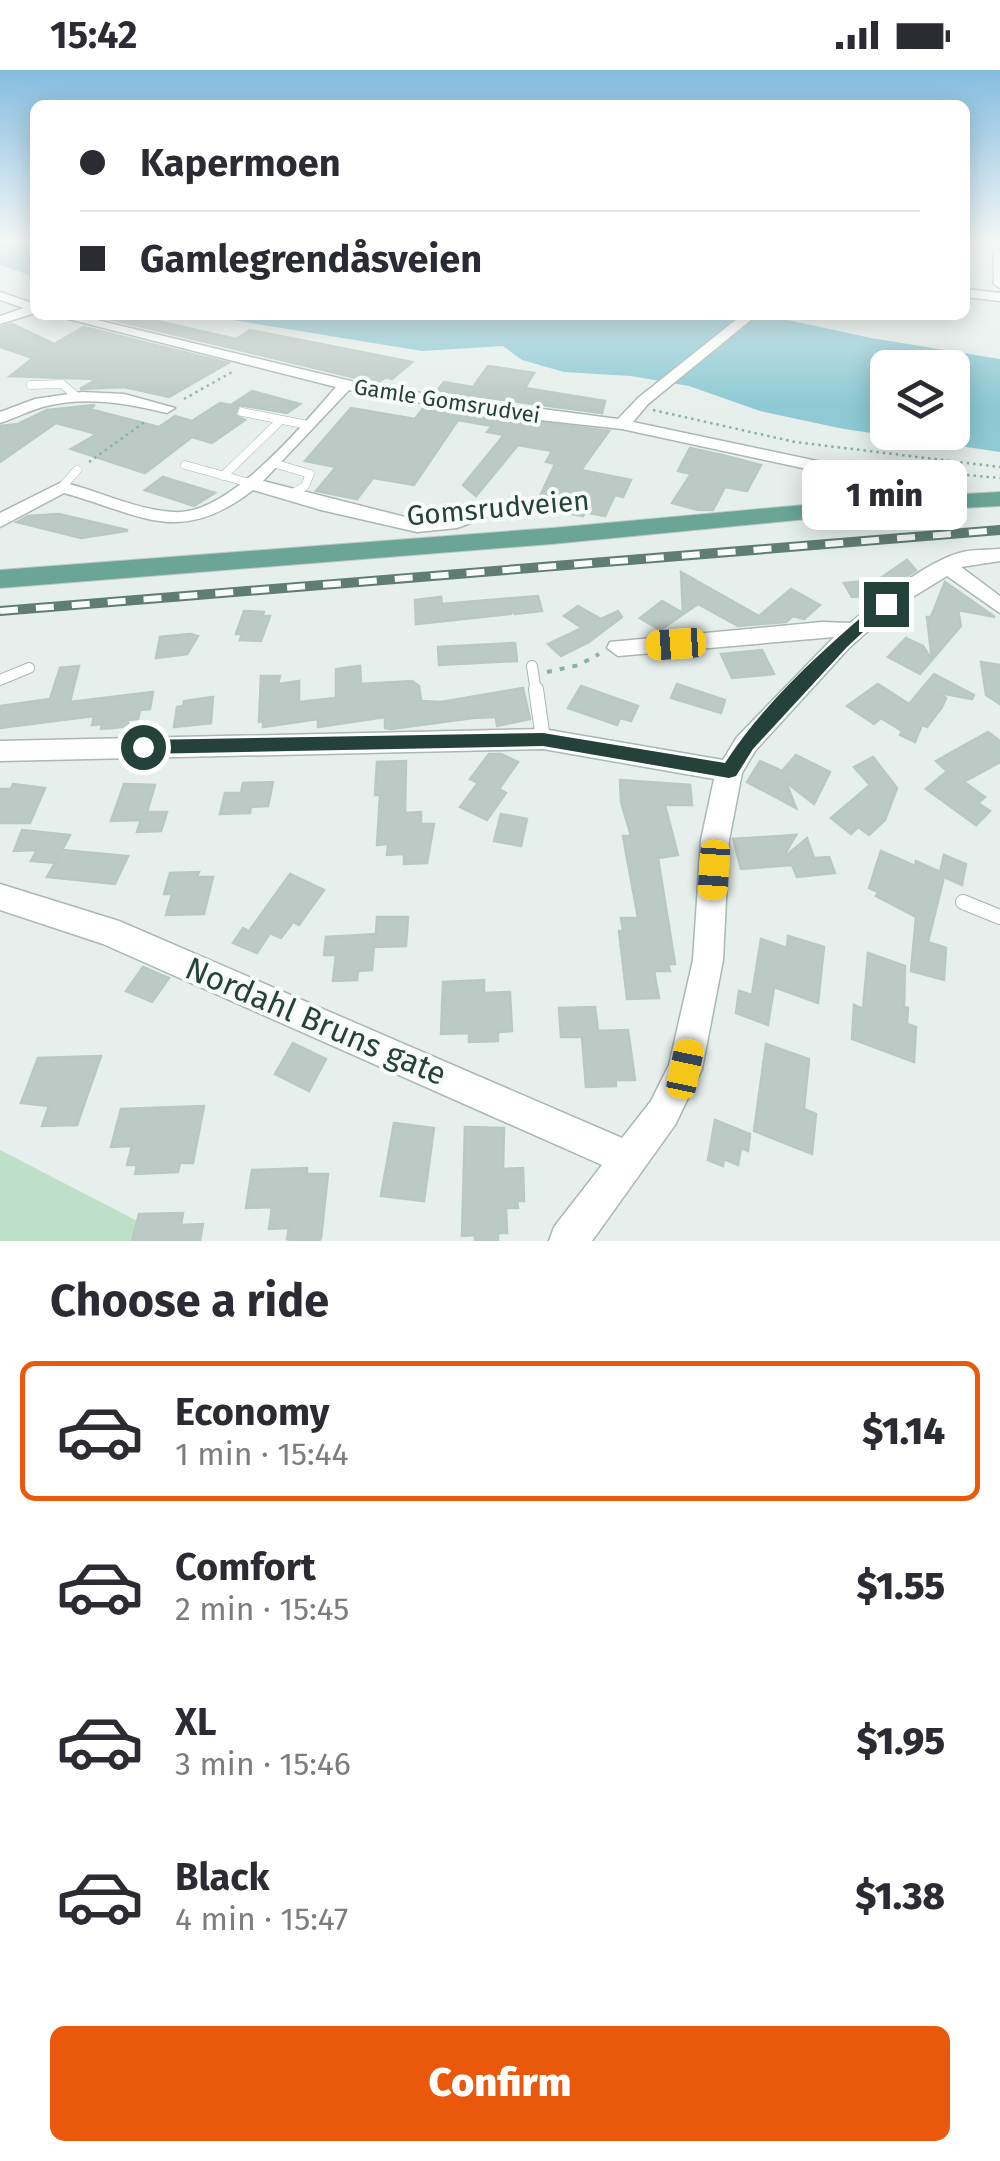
<!DOCTYPE html>
<html lang="en">
<head>
<meta charset="utf-8">
<style>
	body { margin:0; font-family:"Fira Sans",sans-serif; background:#f2f2f3; color:#2b2b33; height:100vh; display:flex; flex-direction:column; font-size:38px; white-space:nowrap }
	* { box-sizing:border-box; margin:0 }
	p { font-size:32px; color:#7c7c81 }
	.icon { flex:none; width:55px; height:55px; fill:none; stroke:currentColor; stroke-width:2; stroke-linecap:round; stroke-linejoin:round }
	.map { position:relative; height:1171px; overflow:hidden }
	.details { display:flex; flex-direction:column; background:#fff; flex:1 }
	.details>* { flex:none }
	.guide { position:absolute; left:30px; top:30px; width:940px; height:220px; border-radius:15px; box-shadow:0 5px 25px #0003; display:grid; align-content:center; height:220px; padding:0 50px; background:#fff }
	.fabs { position:absolute; left:870px; top:280px; display:grid; gap:20px }
	.fabs a { display:grid; place-items:center; width:100px; height:100px; border-radius:15px; background:#fff; box-shadow:0 5px 25px #0003; font-size:50px }
	.end { position:absolute; width:45px; height:45px; margin:-22px; border:12px solid #24423a; background:#fff; box-shadow:0 0 0 5px #fff }
	.from { border-radius:50% }
	.bubble { position:absolute; height:70px; border-radius:15px; background:#fff; box-shadow:0 5px 25px #0003; font-size:32px; font-weight:800; line-height:70px; text-align:center }
	.car { position:absolute; width:30px; height:60px; margin:-30px -15px; border-radius:12px; box-shadow:0 0 8px 2px #0007; background:linear-gradient(#f5c518 24%,#345 0 40%,#f5c518 0 76%,#345 0 86%,#f5c518 0) }
	.guide b { display:flex; align-items:center; gap:35px; height:95px; font-size:38px }
	.guide b+b { border-top:2px solid #e1e1e2 }
	.guide i { width:25px; height:25px; background:#2b2b33 }
	ul { padding:0; list-style:none }
	li { display:flex; align-items:center; gap:30px; height:140px; margin:0 20px 15px; padding:0 30px; border:5px solid transparent; border-radius:15px }
	li div { flex:1 }
	li b { display:block; font-size:38px }
	li em { font-style:normal; font-weight:800 }
	li.current { border-color:#ea580c }
	li>.icon { width:90px; height:90px; stroke-width:1.5 }
	h2 { padding:0 50px; font-size:45px; line-height:120px }
	.action { display:flex; gap:20px; margin-top:auto; padding:20px 50px }
	.action a { flex:1; height:115px; border-radius:15px; background:#ea580c; color:#fff; font-size:40px; font-weight:800; line-height:115px; text-align:center }
	.status { display:flex; justify-content:space-between; align-items:center; height:70px; padding:0 50px; background:#fff; direction:ltr }
	.status svg { height:28px; fill:currentColor }
	.map>svg:first-child { display:block }
</style>
</head>
<body>
<div class="status"><b>15:42</b><svg viewBox="0 0 49 12"><path d="M0 12V9h3v3zM5 12V6h3v6zM10 12V3h3v9zM15 12V0h3v12zM26 1h20v11H26zM47 4h2v5h-2z"/></svg></div>
<div class="map">
<svg width="1000" height="1171" viewBox="0 0 1000 1171">
	<rect width="100%" height="100%" fill="#e6efeb"/>
	<polygon fill="#bfe0c8" points="0,1080 176,1171 0,1171"/>
	<g fill="#8ec9d4" fill-rule="evenodd">
		<polygon points="0,172 35,172 35,207 0,195"/>
		<path d="M203,245H765L871,268L1000,289V382L844,359L760,341L689,316L631,306L564,302L522,290L503,276L422,281ZM888,298H952V362H888Z"/>
	</g>
	<g fill="#bbcac4" stroke="#b8c9c2" stroke-width="2.5">
		<polygon points="106,245 131,245 236,269 250,260 412,292 392,309 386,307 377,313 101,247"/>
		<polygon points="12,254 54,274 84,257 228,293 169,327 124,317 80,319 97,309 10,306 33,288 0,277 0,257"/>
		<polygon points="488,296 534,303 525,318 605,331 602,343 437,321 444,312 473,317"/>
		<polygon points="252,321 300,334 287,343 239,335 235,345 245,350 212,373 192,367 145,403 71,379 97,364 56,353 0,392 0,356 18,354 47,340 95,335 89,339 159,357 175,346 192,351 220,333 231,335"/>
		<polygon points="424,337 609,361 581,400 631,410 623,427 615,425 605,446 585,442 583,446 535,437 555,394 546,392 552,381 518,375 476,426 463,415 504,365 487,362 492,356 458,350 414,415 373,408 357,429 316,421 336,397 305,391 351,338 415,349"/>
		<polygon points="690,378 722,385 761,395 747,421 725,417 713,440 698,440 672,433 691,404 678,401"/>
		<polygon points="163,407 215,423 194,436 145,420"/>
		<polygon points="59,444 127,460 127,461 81,468 17,452 28,446"/>
		<polygon points="907,490 916,500 879,525 852,527 844,513 866,511 869,516"/>
		<polygon points="681,502 759,546 791,519 820,535 804,549 793,546 786,552 738,556 698,534 660,560 640,548 662,531 683,543"/>
		<polygon points="945,512 995,547 958,540 961,556 920,604 888,587 906,568 923,576 932,590 927,547 931,547"/>
		<polygon points="538,526 542,541 515,544 510,539 511,544 416,554 415,530 441,527 442,534"/>
		<polygon points="578,536 601,549 618,541 622,547 589,572 561,586 548,574 582,558 564,546"/>
		<polygon points="244,541 264,542 262,546 270,546 261,571 240,570 242,564 236,564"/>
		<polygon points="190,564 198,566 187,584 156,588 160,567"/>
		<polygon points="515,573 517,591 439,595 438,577"/>
		<polygon points="762,580 774,604 732,608 721,584"/>
		<polygon points="981,592 1000,595 1000,634 986,625"/>
		<polygon points="79,596 70,632 153,622 150,639 140,640 138,649 128,650 128,656 114,658 101,659 102,654 92,655 94,646 0,658 0,636 50,629 60,598"/>
		<polygon points="360,596 361,614 412,611 419,616 421,631 441,632 523,618 530,649 497,656 496,647 473,648 391,659 385,658 385,647 318,657 318,649 263,657 263,651 259,652 261,606 280,606 278,614 299,611 299,632 336,628 336,599"/>
		<polygon points="934,604 974,625 972,629 940,623 946,628 942,637 927,657 922,655 915,672 900,665 902,661 881,648 874,654 847,636 878,614 909,634"/>
		<polygon points="677,614 725,630 721,643 671,628"/>
		<polygon points="581,616 638,636 631,651 620,648 617,655 568,638"/>
		<polygon points="213,627 211,653 174,657 177,637 183,636 184,631"/>
		<polygon points="988,662 1000,671 1000,692 964,712 985,727 978,733 990,741 976,755 926,719 945,703 951,705 936,691"/>
		<polygon points="489,684 501,684 518,692 499,719 506,723 487,750 460,737 478,713 470,709"/>
		<polygon points="796,685 830,702 814,734 786,712 796,738 747,712 760,691 782,701"/>
		<polygon points="873,687 897,718 885,750 869,765 858,757 851,764 831,748 870,715 854,697"/>
		<polygon points="406,691 405,743 421,742 421,754 434,754 427,793 404,794 404,784 387,785 388,774 377,775 380,725 375,725 377,692"/>
		<polygon points="620,710 690,715 692,735 665,735 678,785 658,788 675,894 668,894 670,901 654,901 659,928 627,929 619,861 623,861 621,848 638,848 623,766 631,766 621,732"/>
		<polygon points="273,712 268,736 251,737 250,743 220,744 225,723 241,723 243,713"/>
		<polygon points="13,714 45,718 30,753 0,753 0,719 11,719"/>
		<polygon points="124,714 155,715 147,742 167,742 161,761 137,762 141,750 111,751"/>
		<polygon points="501,744 527,749 521,776 494,771"/>
		<polygon points="22,760 70,765 62,780 128,786 115,814 47,807 61,782 55,793 31,791 37,780 14,781"/>
		<polygon points="796,765 782,789 807,768 814,788 829,787 835,803 797,807 792,795 741,799 733,769"/>
		<polygon points="881,781 915,796 916,791 940,802 944,785 966,794 962,815 944,807 928,872 946,878 944,910 911,901 916,847 876,826 878,822 869,818"/>
		<polygon points="199,802 197,807 213,807 204,844 166,845 172,824 164,824 170,803"/>
		<polygon points="290,804 324,820 299,855 293,852 281,868 270,863 257,883 233,873 243,858 249,861"/>
		<polygon points="377,847 408,847 406,876 375,877"/>
		<polygon points="375,864 372,900 358,901 357,910 333,911 336,885 324,885 326,867"/>
		<polygon points="788,866 824,877 818,933 774,917 768,955 736,943 739,921 752,925 761,869 787,878"/>
		<polygon points="868,883 905,896 904,937 908,938 907,954 916,957 914,992 852,969 854,935 863,939"/>
		<polygon points="143,897 169,908 152,932 126,921"/>
		<polygon points="484,910 484,923 510,922 512,961 498,962 498,971 469,972 469,963 441,964 443,912"/>
		<polygon points="595,937 598,961 628,960 635,1010 616,1010 616,1016 586,1017 582,967 561,967 559,938"/>
		<polygon points="293,973 326,989 309,1021 275,1004"/>
		<polygon points="766,974 809,989 804,1039 816,1044 812,1084 754,1061"/>
		<polygon points="101,986 77,1055 42,1056 49,1036 21,1033 38,988"/>
		<polygon points="204,1036 193,1093 180,1093 178,1102 135,1104 137,1095 127,1095 132,1076 111,1077 121,1039"/>
		<polygon points="715,1050 750,1064 748,1081 741,1078 738,1095 724,1089 723,1096 708,1090"/>
		<polygon points="394,1053 434,1058 424,1131 381,1126"/>
		<polygon points="465,1057 504,1058 503,1099 523,1098 524,1131 517,1131 518,1138 506,1138 507,1163 498,1163 498,1171 475,1171 475,1165 462,1166"/>
		<polygon points="307,1098 307,1104 328,1104 321,1168 319,1171 295,1171 287,1169 289,1158 269,1159 272,1137 246,1138 252,1100"/>
		<polygon points="183,1143 181,1155 203,1154 200,1171 132,1171 139,1144"/>
	</g>
	<g fill="none" stroke-linecap="round" stroke-linejoin="round">
		<defs>
			<g id="lane-far2">
				<polyline points="31,315 62,314 75,325"/>
				<polyline points="242,342 308,355"/>
				<polyline points="273,393 310,404 305,416 290,425"/>
				<polyline points="185,395 250,413"/>
				<polyline points="223,406 280,351"/>
				<polyline points="62,417 77,400"/>
			</g>
			<g id="lane-far1">
				<polyline points="532,596 536,622"/>
				<polyline points="0,610 29,598"/>
			</g>
			<g id="lane">
				<polyline points="536,619 543,669"/>
				<polyline points="963,832 1000,847"/>
			</g>
			<g id="street">
				<polygon points="1000,180 1000,218 994,214 994,183"/>
				<polygon points="965,219 1000,223 1000,231 965,227"/>
				<polygon points="0,222 35,234 35,243 0,254 0,246 24,238 0,230"/>
				<path d="M53,245H76L376,317L618,349L638,328L742,245H757L648,334L633,352L817,391L866,406L897,431L901,451L892,457L885,455L882,437L854,414L807,399L622,359L477,343L349,320L263,411L417,450L448,448L516,428L525,433L457,458L417,462L321,440L253,420C179,477 143,445 64,423L0,457V443L62,412C99,421 136,440 174,442C228,446 303,355 336,317Z"/>
				<path d="M82,322L124,324L175,338L167,343C127,333 86,326 46,336C30,340 16,348 0,353V342L35,329Z"/>
				<path d="M1000,479V491L961,497L1000,526V543L947,506L893,539L849,578L755,681L742,703L729,770L723,890L702,999L675,1055L592,1171H549L554,1157L602,1095L103,874L0,840V814L119,851L622,1068L651,1031L669,995L693,890L701,770L714,709L543,679L0,691V671L543,659L723,690L737,667L834,567L618,586L607,578L610,572L822,552L850,553C875,532 929,491 959,483C972,479 987,480 1000,479Z"/>
			</g>
			<polygon id="primary" points="1000,422 1000,436 869,443 552,474 0,518 0,500 552,458 869,429"/>
		</defs>
		<use href="#lane-far2" stroke="#a8b8b2" stroke-width="9"/>
		<use href="#lane-far1" stroke="#a8b8b2" stroke-width="12"/>
		<use href="#lane" stroke="#a8b8b2" stroke-width="16"/>
		<use href="#street" stroke="#a8b8b2" stroke-width="3"/>
		<use href="#primary" stroke="#c2cac8" stroke-width="2"/>
		<g stroke="#86b3a5" stroke-width="2.5" stroke-dasharray="2.5 4" stroke-linecap="butt">
			<polyline points="184,329 232,302"/>
			<polyline points="653,340 795,372 1000,397"/>
			<polyline points="89,392 146,351"/>
			<polyline points="870,396 1000,408"/>
		</g>
		<polyline stroke="#86b3a5" stroke-width="4" stroke-dasharray="5 8" stroke-linecap="butt" points="547,602 579,595 599,584"/>
		<use href="#lane-far2" stroke="#fff" stroke-width="8"/>
		<use href="#lane-far1" stroke="#fff" stroke-width="10"/>
		<use href="#lane" stroke="#fff" stroke-width="14"/>
		<use href="#street" fill="#fff" fill-rule="evenodd"/>
		<use href="#primary" fill="#6aa596" fill-rule="evenodd"/>
		<defs>
			<polyline id="rail" points="0,541 1000,460"/>
		</defs>
		<use href="#rail" stroke="#5f7d75" stroke-width="10"/>
		<use href="#rail" stroke="#f7fbf9" stroke-width="6" stroke-dasharray="18" stroke-linecap="butt"/>
	</g>
	<linearGradient id="sky" x2="0" y2="1"><stop stop-color="#84bce0"/><stop offset="0.51" stop-color="#f4f8f6"/><stop offset="1" stop-color="#f4f8f6" stop-opacity="0"/></linearGradient>
	<rect width="1000" height="336" fill="url(#sky)"/>
	<path fill="#24423a" d="M880,531L893,534L847,577L753,679L736,706L729,708L543,676L143,684L134,677L143,670L543,663L725,693C765,631 825,578 880,531Z"/>
	<g text-anchor="middle" dominant-baseline="central" stroke-width="8" stroke-linejoin="round" paint-order="stroke">
		<g font-size="22" fill="#24423a" stroke="#f7fbf9">
			<text transform="translate(447 331) rotate(9)">Gamle Gomsrudvei</text>
		</g>
		<g font-size="28" fill="#24423a" stroke="#f7fbf9">
			<text transform="translate(498 438) rotate(-5)">Gomsrudveien</text>
		</g>
		<g font-size="32" fill="#24423a" stroke="#f7fbf9">
			<text transform="translate(316 951) rotate(23)">Nordahl Bruns gate</text>
		</g>
	</g>
</svg>
<div class="fabs">
<a><svg class="icon" aria-label="layers" viewBox="0 0 24 24"><path d="M12 4l9 5-9 5-9-5zM3 14l9 5 9-5"/></svg></a>
</div>
<i class="end from" style="left:143px;top:677px"></i>
<i class="end" style="left:886px;top:534px"></i>
<div class="bubble" style="left:802px;top:390px;width:165px">1 min</div>
<i class="car" style="left:676px;top:574px;rotate:266deg"></i>
<i class="car" style="left:714px;top:800px;rotate:184deg"></i>
<i class="car" style="left:685px;top:999px;rotate:12deg"></i>
<div class="guide">
<b><i class="from"></i>Kapermoen</b>
<b><i></i>Gamlegrendåsveien</b>
</div>
</div>
<section class="details">
<h2>Choose a ride</h2>
<ul>
<li class="current"><svg class="icon" aria-label="car" viewBox="0 0 24 24"><path d="M5 17H2v-5l4-1 3-4h7l3 4 3 1v5h-3M9 17h6M6 11h13"/><circle cx="7" cy="17" r="2"/><circle cx="17" cy="17" r="2"/></svg><div><b>Economy</b><p>1 min · 15:44</p></div><em>$1.14</em></li>
<li><svg class="icon" aria-label="car" viewBox="0 0 24 24"><path d="M5 17H2v-5l4-1 3-4h7l3 4 3 1v5h-3M9 17h6M6 11h13"/><circle cx="7" cy="17" r="2"/><circle cx="17" cy="17" r="2"/></svg><div><b>Comfort</b><p>2 min · 15:45</p></div><em>$1.55</em></li>
<li><svg class="icon" aria-label="car" viewBox="0 0 24 24"><path d="M5 17H2v-5l4-1 3-4h7l3 4 3 1v5h-3M9 17h6M6 11h13"/><circle cx="7" cy="17" r="2"/><circle cx="17" cy="17" r="2"/></svg><div><b>XL</b><p>3 min · 15:46</p></div><em>$1.95</em></li>
<li><svg class="icon" aria-label="car" viewBox="0 0 24 24"><path d="M5 17H2v-5l4-1 3-4h7l3 4 3 1v5h-3M9 17h6M6 11h13"/><circle cx="7" cy="17" r="2"/><circle cx="17" cy="17" r="2"/></svg><div><b>Black</b><p>4 min · 15:47</p></div><em>$1.38</em></li>
</ul>
<div class="action"><a>Confirm</a></div>
</section>
</body>
</html>
